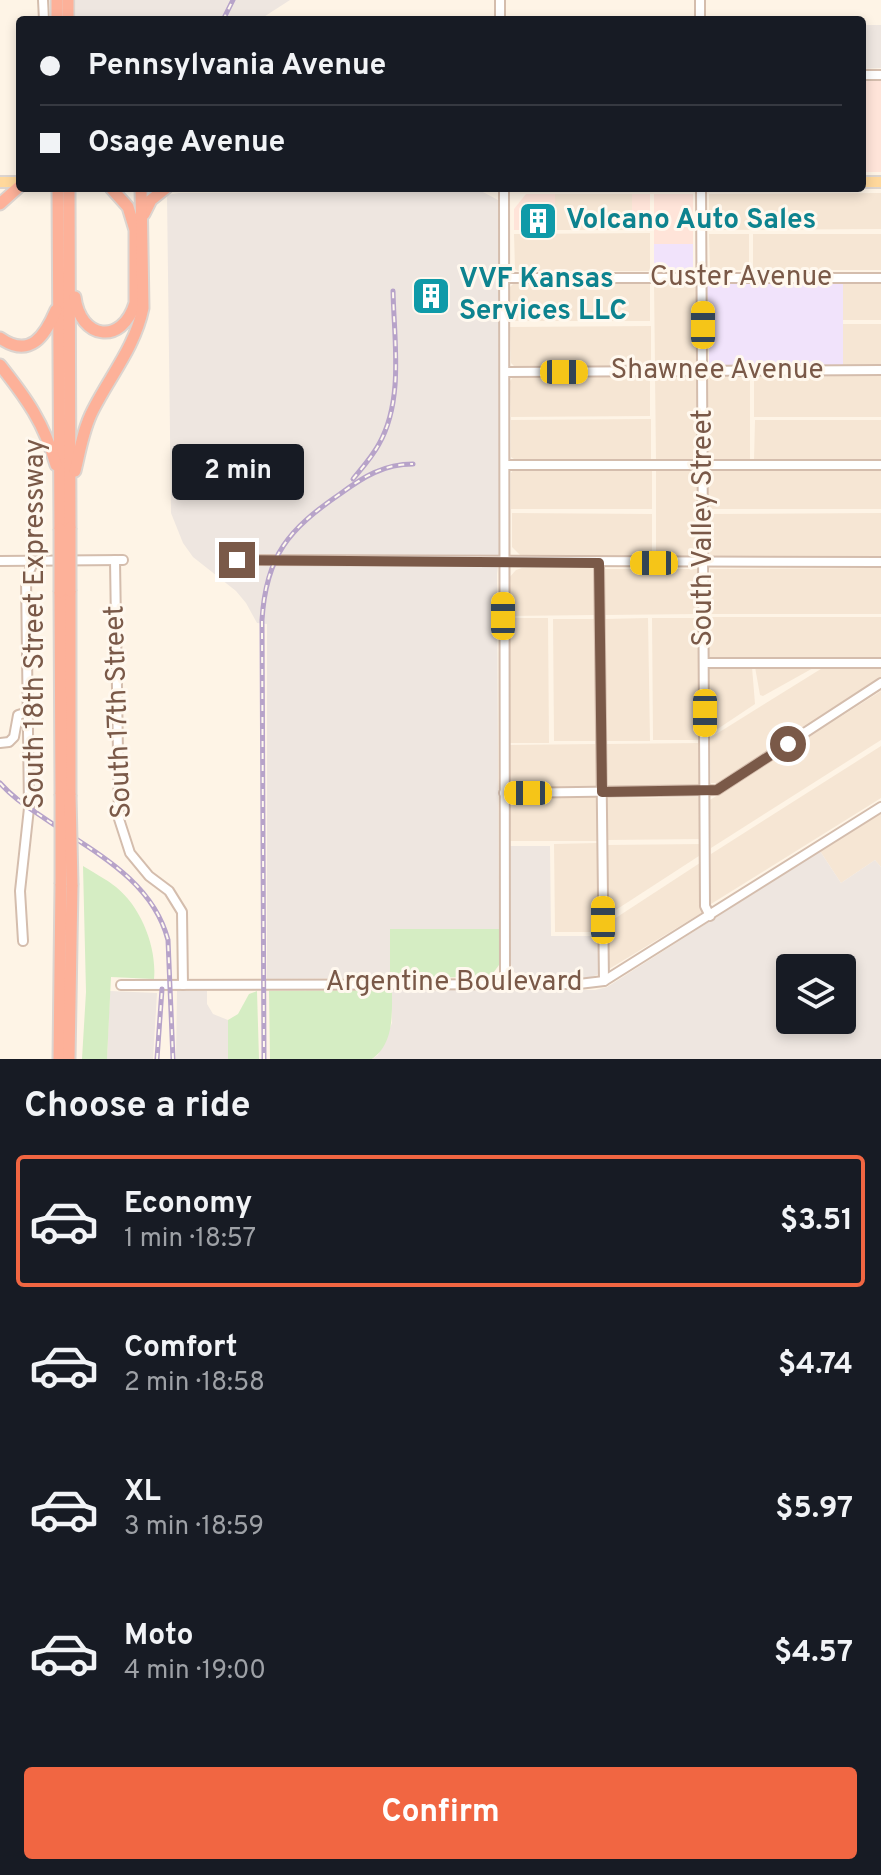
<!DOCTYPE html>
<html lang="en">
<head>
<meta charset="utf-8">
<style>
	body { margin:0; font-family:Overpass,sans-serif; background:#242831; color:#f1f3f6; height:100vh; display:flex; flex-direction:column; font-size:30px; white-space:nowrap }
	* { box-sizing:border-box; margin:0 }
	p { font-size:26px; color:#9ea1a6 }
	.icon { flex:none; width:44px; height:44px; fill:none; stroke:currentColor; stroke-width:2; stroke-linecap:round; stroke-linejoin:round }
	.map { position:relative; height:1059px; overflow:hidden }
	.panel { display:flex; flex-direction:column; background:#171b24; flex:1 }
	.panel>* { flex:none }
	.banner { position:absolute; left:16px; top:16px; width:850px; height:176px; border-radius:8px; box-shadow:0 4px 12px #0003; display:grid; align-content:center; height:176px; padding:0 24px; background:#171b24 }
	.fabs { position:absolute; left:776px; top:954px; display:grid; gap:16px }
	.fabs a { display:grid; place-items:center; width:80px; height:80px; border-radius:8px; background:#171b24; box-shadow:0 4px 12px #0003; font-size:40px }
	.end { position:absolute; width:36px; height:36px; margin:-18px; border:10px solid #7a5948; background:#fff; box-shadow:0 0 0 4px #fff }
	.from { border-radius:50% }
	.bubble { position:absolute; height:56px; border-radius:8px; background:#171b24; box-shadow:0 4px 12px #0003; font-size:26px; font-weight:700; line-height:56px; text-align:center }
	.car { position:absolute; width:24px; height:48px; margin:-24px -12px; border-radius:10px; box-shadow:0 0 6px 2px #0007; background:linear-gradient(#f5c518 24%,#345 0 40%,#f5c518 0 76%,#345 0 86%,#f5c518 0) }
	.banner b { display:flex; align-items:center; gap:28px; height:76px; font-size:30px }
	.banner b+b { border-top:2px solid #363941 }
	.banner i { width:20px; height:20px; background:#f1f3f6 }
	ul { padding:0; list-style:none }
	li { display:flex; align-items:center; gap:24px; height:132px; margin:0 16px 12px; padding:0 8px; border:4px solid transparent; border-radius:8px }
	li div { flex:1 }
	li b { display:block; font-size:30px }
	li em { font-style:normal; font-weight:700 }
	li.active { border-color:#f16642 }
	li>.icon { width:72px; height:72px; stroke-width:1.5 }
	h2 { padding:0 24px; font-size:36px; line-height:96px }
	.cta { display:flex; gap:16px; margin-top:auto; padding:16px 24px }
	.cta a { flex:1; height:92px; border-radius:8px; background:#f16642; color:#fff; font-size:32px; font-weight:700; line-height:92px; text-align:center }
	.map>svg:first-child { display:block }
</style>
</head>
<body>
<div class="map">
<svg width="881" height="1059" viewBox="0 0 881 1059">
	<rect width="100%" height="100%" fill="#fef4e6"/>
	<g fill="#f6e6d4">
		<polygon points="881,193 881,229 709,230 709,194"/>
		<rect x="555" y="194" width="77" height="36"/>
		<polygon points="650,233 650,271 518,271 515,269 514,234"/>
		<polygon points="709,234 749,234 749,270 710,270"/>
		<rect x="753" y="234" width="128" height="36"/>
		<polygon points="515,282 650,282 650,321 510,321 510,287"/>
		<rect x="843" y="282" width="38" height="38"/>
		<polygon points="654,284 697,284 698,364 696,366 655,366"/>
		<rect x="843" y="324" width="38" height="42"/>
		<polygon points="651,326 651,366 514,366 511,363 510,327"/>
		<polygon points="515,375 650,375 650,416 511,417 510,381"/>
		<polygon points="655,375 698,375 698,461 656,461"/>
		<polygon points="750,375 750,461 707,461 707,375"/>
		<rect x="754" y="375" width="127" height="42"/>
		<polygon points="651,419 651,461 517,461 511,457 511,420"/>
		<polygon points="755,420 881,420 881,460 754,460"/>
		<polygon points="881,468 881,509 708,509 708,469"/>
		<polygon points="514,469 652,469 652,509 511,509 511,473"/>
		<polygon points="656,469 698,469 699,557 656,557"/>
		<polygon points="512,513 652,514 652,556 521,556 512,547"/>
		<polygon points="881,513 881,556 709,557 709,514"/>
		<polygon points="522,568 594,568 594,615 507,616 508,579 516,570"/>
		<polygon points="881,568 881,614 710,614 710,569"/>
		<polygon points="604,569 699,569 699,614 604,615"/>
		<polygon points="709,617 881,617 881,658 709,659"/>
		<polygon points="508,618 548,618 549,743 508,743"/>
		<polygon points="648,618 650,741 605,741 605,619"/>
		<polygon points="652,618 699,618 700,740 653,740"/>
		<polygon points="553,619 595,619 596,741 554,741"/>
		<polygon points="752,667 755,704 710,734 709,668"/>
		<polygon points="755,667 815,667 763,696 760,695"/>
		<polygon points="824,667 881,667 881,680 717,783 711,783 710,738"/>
		<polygon points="881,691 881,740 711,848 710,800"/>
		<polygon points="701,743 701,786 606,787 605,744"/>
		<polygon points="596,744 596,788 508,788 507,745"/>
		<polygon points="881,746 881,798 711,904 711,854"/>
		<polygon points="597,797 597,841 508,841 507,798"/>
		<polygon points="702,797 702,839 607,840 607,798"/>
		<polygon points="881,812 881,867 875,860 841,883 820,851"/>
		<polygon points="597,843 598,932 555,932 554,844"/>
		<polygon points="702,844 702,854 608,915 607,845"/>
		<polygon points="703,861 703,912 609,969 608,923"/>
	</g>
	<g fill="#ffe4d9">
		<polygon points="862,80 881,80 881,172 863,172"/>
		<polygon points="526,194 555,194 555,230 514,230 514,209"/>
		<rect x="632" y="194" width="18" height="36"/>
		<rect x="654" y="194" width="39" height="50"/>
	</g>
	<g fill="#eee6e0" fill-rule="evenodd">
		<polygon points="76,0 290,0 259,20 76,20"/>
		<polygon points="862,25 881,25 881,68 862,69"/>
		<polygon points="481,191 498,200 500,210 502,534 497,574 499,929 391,929 390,978 267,979 267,624 257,623 246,603 236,591 193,557 183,543 171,513 167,195 179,193"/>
		<polygon points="509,846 550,846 551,936 599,936 599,974 589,978 525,978 514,972 509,959"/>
		<path d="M820,851L841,883L875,860L881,867V1059H372L378,1055L392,1023V990H595L607,987ZM790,968H842V1020H790Z"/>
		<polygon points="110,991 157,993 153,1059 107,1059"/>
		<polygon points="177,991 207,991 207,1004 213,1014 228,1020 228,1059 176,1059"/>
	</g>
	<g fill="#f1e3fb">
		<rect x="654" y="244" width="39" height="26"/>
		<polygon points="709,282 843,282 843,366 709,365 709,309 706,285"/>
	</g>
	<g fill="#d5edc3">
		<path d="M83,866C94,873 106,879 116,887C141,907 157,947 154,979L111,977L107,1059H82L86,992Z"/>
		<polygon points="390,929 499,929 499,965 491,976 483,977 390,978"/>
		<path d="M392,990C392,1014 394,1044 372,1059H270L269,991Z"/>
		<polygon points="257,991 259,1059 228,1059 228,1020 238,1014 249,994"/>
	</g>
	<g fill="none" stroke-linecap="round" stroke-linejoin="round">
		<defs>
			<g id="minor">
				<polyline points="43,0 44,20"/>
				<polyline points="500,0 500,20"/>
				<polyline points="700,0 700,20"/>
				<polyline points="862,75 881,75"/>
				<polyline points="504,188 505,984"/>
				<polyline points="701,188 705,906 710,916"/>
				<polyline points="505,278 881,278"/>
				<polyline points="505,372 881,370"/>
				<polyline points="506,465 881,465"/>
				<polyline points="115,560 119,819 130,853 149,876 169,891 182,912 183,985"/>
				<polyline points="237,560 881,562"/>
				<polyline points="0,561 123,560"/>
				<polyline points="599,563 604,981"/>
				<polyline points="705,663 881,663"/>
				<polyline points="0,743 9,742 14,737 18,715 28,712"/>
				<polyline points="504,793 717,790 881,683"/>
				<polyline points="23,941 20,891 29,808 26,578 34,561"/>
				<polyline points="121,985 579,984 604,981 881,807"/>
			</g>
			<g id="major">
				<polyline points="0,182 20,182"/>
				<polyline points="862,182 881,182"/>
			</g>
			<g id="highway">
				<polyline points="57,0 57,20"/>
				<polyline points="68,0 68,20"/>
				<polyline points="58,188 60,529"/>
				<polyline points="69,188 70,528"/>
				<polyline points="0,204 20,186"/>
				<polyline points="144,214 151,200 166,188"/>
				<path d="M75,297C80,339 122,346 135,303V230L128,207L111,188"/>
				<path d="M0,338C30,359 45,336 56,310"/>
				<path d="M0,365C27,399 44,423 56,465"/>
				<path d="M75,471C80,451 83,429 93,410C110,376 135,347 143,308L141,188"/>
				<polyline points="70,591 70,795"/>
				<polyline points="60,592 61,794"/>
				<polyline points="59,1059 61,884"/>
				<polyline points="69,1059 72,885"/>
			</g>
		</defs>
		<use href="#minor" stroke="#d4bdad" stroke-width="12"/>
		<use href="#major" stroke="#dcd4cf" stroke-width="14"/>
		<use href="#highway" stroke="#dcd4cf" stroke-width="15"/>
		<use href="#minor" stroke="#fff" stroke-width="8"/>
		<use href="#major" stroke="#ffd89c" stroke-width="10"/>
		<use href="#highway" stroke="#fdb199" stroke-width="11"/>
		<defs>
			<g id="rail">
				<polyline points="223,20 233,0"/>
				<path d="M353,479C362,468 372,457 379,444C404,400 394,340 393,291"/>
				<path d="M0,783C12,797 28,807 44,818C92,851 152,879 168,940L173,1059"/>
				<polyline points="157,1059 162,989"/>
				<path d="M264,1059L262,620C266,555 289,529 340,494C363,477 384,464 413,464"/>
			</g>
		</defs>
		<use href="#rail" stroke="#b7a3c9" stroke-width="5"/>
		<use href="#rail" stroke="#fff8ee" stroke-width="2" stroke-dasharray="6" stroke-linecap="butt"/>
		<defs>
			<g id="highway-bridge">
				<polyline points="70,528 70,591"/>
				<polyline points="60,529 60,592"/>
				<polyline points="61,794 61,884"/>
				<polyline points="70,795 72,885"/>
			</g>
		</defs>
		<use href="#highway-bridge" stroke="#dcd4cf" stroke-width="15" stroke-linecap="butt"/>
		<use href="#highway-bridge" stroke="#fdb199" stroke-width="11"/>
	</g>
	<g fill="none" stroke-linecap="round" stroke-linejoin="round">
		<polyline stroke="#7a5948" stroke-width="10" points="237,560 599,563 602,792 717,790 788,744"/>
	</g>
	<defs>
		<symbol id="building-square" viewBox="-11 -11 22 22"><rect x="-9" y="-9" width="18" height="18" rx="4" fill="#0f9aa8" stroke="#fff8ee"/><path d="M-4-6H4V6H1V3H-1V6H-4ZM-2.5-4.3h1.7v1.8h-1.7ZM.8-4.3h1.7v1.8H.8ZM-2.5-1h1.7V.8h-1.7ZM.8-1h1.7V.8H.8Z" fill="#fff"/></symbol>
	</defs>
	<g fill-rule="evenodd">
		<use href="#building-square" x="516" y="199" width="44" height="44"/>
		<use href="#building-square" x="409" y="274" width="44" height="44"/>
	</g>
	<g text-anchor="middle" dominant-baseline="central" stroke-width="6" stroke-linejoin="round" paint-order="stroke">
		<g font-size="28" font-weight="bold" fill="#0d838f" stroke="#fff8ee" text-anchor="start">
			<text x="566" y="221">Volcano Auto Sales</text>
			<text x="459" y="280">VVF Kansas<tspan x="459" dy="32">Services LLC</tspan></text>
		</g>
		<g font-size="28" fill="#7a5948" stroke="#fff8ee">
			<text x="741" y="278">Custer Avenue</text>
			<text x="717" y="371">Shawnee Avenue</text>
			<text transform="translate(704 528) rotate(-90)">South Valley Street</text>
			<text transform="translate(36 624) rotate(-90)">South 18th Street Expressway</text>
			<text transform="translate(119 712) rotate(-92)">South 17th Street</text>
			<text x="454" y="983">Argentine Boulevard</text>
		</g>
	</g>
</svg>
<div class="fabs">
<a><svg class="icon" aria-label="layers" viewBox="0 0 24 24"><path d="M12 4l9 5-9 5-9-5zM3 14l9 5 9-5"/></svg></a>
</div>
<i class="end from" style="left:788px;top:744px"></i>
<i class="end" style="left:237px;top:560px"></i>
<div class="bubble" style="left:172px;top:444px;width:132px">2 min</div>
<i class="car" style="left:703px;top:325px;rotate:0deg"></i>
<i class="car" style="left:564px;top:372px;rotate:90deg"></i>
<i class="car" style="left:654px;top:563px;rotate:270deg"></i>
<i class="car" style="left:503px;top:616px;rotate:0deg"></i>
<i class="car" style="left:705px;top:713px;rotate:180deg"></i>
<i class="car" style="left:528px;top:793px;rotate:270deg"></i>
<i class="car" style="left:603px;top:920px;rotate:0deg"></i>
<div class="banner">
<b><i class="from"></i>Pennsylvania Avenue</b>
<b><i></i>Osage Avenue</b>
</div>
</div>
<section class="panel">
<h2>Choose a ride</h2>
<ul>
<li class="active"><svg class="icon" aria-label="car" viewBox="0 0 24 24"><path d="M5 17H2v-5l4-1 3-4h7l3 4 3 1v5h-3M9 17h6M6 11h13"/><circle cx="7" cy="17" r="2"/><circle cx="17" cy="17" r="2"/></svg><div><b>Economy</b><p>1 min · 18:57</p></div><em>$3.51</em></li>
<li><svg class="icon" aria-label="car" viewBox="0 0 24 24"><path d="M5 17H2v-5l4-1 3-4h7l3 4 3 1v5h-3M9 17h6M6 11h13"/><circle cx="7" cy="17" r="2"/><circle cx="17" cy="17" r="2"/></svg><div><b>Comfort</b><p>2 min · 18:58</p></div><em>$4.74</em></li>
<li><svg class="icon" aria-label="car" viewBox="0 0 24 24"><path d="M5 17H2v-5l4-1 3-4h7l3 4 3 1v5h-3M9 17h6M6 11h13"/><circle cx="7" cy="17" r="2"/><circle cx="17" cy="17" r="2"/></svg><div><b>XL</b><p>3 min · 18:59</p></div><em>$5.97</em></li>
<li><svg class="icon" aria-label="car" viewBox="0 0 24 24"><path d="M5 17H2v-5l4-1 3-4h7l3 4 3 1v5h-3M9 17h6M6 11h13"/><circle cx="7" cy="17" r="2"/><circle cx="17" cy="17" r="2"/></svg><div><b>Moto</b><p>4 min · 19:00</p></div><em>$4.57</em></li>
</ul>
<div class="cta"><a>Confirm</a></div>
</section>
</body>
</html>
